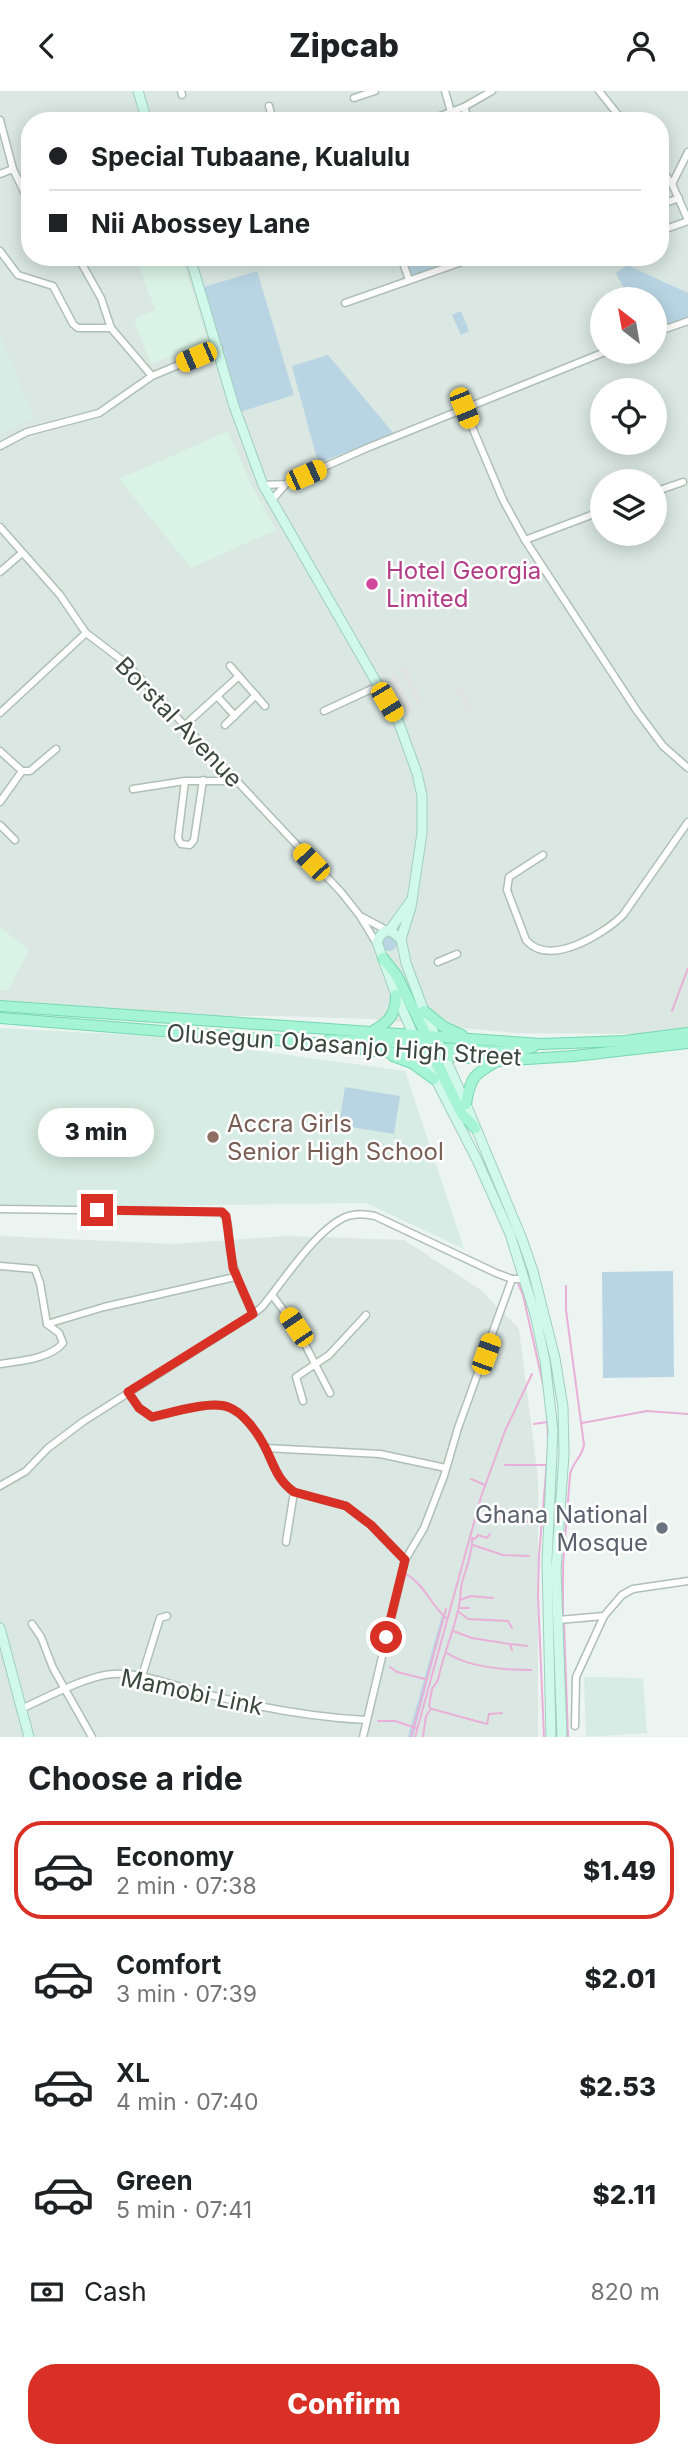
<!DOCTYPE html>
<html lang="en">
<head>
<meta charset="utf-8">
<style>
	body { margin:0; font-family:Inter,sans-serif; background:#f6f6f6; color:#202124; height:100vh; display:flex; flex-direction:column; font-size:26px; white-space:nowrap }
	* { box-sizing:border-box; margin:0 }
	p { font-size:23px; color:#757577 }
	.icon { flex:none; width:38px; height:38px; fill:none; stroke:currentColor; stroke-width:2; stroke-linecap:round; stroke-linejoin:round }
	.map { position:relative; height:1646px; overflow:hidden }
	.side { display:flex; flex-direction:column; background:#fff; flex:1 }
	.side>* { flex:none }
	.guide { position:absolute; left:21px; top:21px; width:648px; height:154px; border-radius:28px; box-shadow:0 4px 18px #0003; display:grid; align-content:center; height:154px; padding:0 28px; background:#fff }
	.needle { width:46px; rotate:329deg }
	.controls { position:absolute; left:590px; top:196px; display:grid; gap:14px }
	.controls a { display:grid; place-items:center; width:77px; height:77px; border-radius:50%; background:#fff; box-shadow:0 4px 18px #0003; font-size:35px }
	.end { position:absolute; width:32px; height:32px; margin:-16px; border:9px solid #d93025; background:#fff; box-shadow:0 0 0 4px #fff }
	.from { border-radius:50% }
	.bubble { position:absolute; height:49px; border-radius:24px; background:#fff; box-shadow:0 4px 18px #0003; font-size:23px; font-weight:800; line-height:49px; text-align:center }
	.car { position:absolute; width:21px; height:42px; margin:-21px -10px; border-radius:9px; box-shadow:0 0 5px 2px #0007; background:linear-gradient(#f5c518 24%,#345 0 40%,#f5c518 0 76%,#345 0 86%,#f5c518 0) }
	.guide b { display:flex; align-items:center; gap:24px; height:66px; font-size:26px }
	.guide b+b { border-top:2px solid #e0e0e0 }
	.guide i { width:18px; height:18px; background:#202124 }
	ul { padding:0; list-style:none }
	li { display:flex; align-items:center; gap:21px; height:98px; margin:0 14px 10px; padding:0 14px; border:4px solid transparent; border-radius:28px }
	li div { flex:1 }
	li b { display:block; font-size:26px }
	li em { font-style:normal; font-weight:800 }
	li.selected { border-color:#d93025 }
	li>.icon { width:63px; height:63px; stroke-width:1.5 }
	h2 { padding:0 28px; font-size:32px; line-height:84px }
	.pay { display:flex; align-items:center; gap:18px; height:77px; padding:0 28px; font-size:26px }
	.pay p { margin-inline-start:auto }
	.button { display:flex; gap:14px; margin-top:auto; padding:14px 28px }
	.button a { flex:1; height:80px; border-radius:28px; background:#d93025; color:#fff; font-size:28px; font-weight:800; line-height:80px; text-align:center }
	header { display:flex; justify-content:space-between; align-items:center; height:91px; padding:0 28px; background:#fff; font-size:32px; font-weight:800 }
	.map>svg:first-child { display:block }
</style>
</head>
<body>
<header><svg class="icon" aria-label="back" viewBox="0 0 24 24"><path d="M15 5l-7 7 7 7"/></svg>Zipcab<svg class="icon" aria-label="person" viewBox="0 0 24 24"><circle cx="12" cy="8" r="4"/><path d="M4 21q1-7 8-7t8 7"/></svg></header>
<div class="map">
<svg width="688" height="1646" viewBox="0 0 688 1646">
	<rect width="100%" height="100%" fill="#ebf4f1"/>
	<g fill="#dae7e2" fill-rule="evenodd">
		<path d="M0,0H688V936L636,943L515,942L371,928L280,925H221L0,909ZM30,30H660V166H30ZM602,208H654V261H602ZM602,299H654V352H602ZM602,390H654V443H602Z"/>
		<polygon points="0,1145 173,1153 288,1145 404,1149 481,1199 519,1238 538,1387 538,1646 0,1646"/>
	</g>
	<g fill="#d9f3e6">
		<polygon points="135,166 182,166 208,251 151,273 134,229 155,218"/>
		<polygon points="228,340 250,391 276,439 191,477 119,388"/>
		<polygon points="0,836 29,859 8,900 0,899"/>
	</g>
	<g fill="#d7ece4">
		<polygon points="0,242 34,327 0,343"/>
		<polygon points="0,937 151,945 405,980 464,1158 366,1112 0,1117"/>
		<polygon points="584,1586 643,1587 647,1642 586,1646"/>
	</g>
	<g fill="#b9d5e4">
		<polygon points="402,166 471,166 409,188"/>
		<polygon points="627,174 688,202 688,226 655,239 654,208 629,208 616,182"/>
		<polygon points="257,180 294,304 240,321 204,196"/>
		<polygon points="461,220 469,240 461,244 452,224"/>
		<polygon points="328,264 394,343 318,372 292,275"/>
		<circle cx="389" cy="852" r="8"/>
		<polygon points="345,996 400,1005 394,1043 339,1034"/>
		<polygon points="673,1180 674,1286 603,1287 602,1181"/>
		<polygon points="442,1524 444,1527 413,1646 408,1646"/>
	</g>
	<g fill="#dfe3e1">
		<polygon points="404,574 423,611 418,614 399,576"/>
		<polygon points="395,583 414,618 407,622 389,587"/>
		<polygon points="461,594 474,618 468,621 455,597"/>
	</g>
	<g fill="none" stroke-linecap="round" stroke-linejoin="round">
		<g stroke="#eaafd8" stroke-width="2">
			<polyline points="672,920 688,877"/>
			<polyline points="518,1192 523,1204 543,1293"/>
			<polyline points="547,1326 548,1349"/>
			<polyline points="582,1332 647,1320 688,1323"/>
			<polyline points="534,1333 547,1331"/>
			<polyline points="505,1374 546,1374"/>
			<polyline points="471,1388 485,1394"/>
			<polyline points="478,1426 531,1431"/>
			<polyline points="473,1454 503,1464 529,1465"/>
			<path d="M406,1483C424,1493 431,1514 446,1527"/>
			<polyline points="460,1509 471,1505 493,1507"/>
			<polyline points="460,1517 469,1517"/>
			<polyline points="459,1521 468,1528 508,1530 512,1537"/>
			<path d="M563,1526V1474L570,1384C572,1372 582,1366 584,1354L566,1219V1195"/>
			<polyline points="564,1532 568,1646"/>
			<polyline points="453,1540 472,1547 510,1553 512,1559"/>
			<polyline points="511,1553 527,1555"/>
			<path d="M447,1562C470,1577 504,1579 531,1579"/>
			<polyline points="390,1576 397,1581 425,1588"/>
			<polyline points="432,1618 487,1633 489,1623 502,1622"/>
			<polyline points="378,1630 395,1630 416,1637"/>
			<polyline points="411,1646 446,1518"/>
			<polyline points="415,1646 481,1406 505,1340 532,1283"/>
			<path d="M423,1646L426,1625L431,1618L429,1615L432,1598L438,1589C443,1564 454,1540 459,1515C461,1506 460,1496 463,1488C466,1479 473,1456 472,1447L475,1448L478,1444L487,1447L490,1443"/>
			<polyline points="544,1646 538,1504 539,1465 548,1358"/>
		</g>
		<defs>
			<g id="street">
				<polyline points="181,0 182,4"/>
				<polyline points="445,0 451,21"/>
				<polyline points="599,0 623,30"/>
				<polyline points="354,7 375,0"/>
				<polyline points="269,15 273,30"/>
				<polyline points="464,16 469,30"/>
				<polyline points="516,27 517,30"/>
				<polyline points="0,29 13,78 30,113"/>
				<polyline points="427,30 464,16 492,0"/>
				<polyline points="660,76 672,93 688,129"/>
				<polyline points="0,83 13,78"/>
				<polyline points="672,93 688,61"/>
				<polyline points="660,114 679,107"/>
				<polyline points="660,140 688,130"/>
				<polyline points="0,160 18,184 53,195 73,233 78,237 111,237"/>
				<polyline points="78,166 101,207 111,237 152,285"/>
				<polyline points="401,166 409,189"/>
				<polyline points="345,212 476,166"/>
				<polyline points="654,242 688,230"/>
				<polyline points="464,317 503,409 525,449 637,620 663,655 688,677"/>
				<polyline points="0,355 27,341 99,322 152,285 219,257"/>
				<polyline points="263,394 286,393 367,357 605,261"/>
				<polyline points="654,401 683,391"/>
				<polyline points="271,410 286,393"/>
				<polyline points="0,436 60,504 86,542 127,573 341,801 360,825 377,853"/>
				<polyline points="525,449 602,420"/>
				<polyline points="0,481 22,462"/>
				<polyline points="230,575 265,615"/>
				<polyline points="217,605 235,625"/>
				<polyline points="324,620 378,595"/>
				<polyline points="0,622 86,542"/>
				<polyline points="185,634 239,585"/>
				<polyline points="225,634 256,604"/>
				<polyline points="0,660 22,680"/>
				<polyline points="185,690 178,747 181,753 190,754 194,749 203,689"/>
				<polyline points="133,698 185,690 236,690"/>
				<polyline points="0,711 22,680 30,680 56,658"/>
				<polyline points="0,734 15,749"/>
				<path d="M543,764L509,786L507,799L526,849C549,877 604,843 623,824L688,731"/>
				<polyline points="362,826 388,840"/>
				<polyline points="438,871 457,863"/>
				<path d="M0,1118L222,1121C229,1129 228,1138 229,1148C231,1176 241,1198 253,1223"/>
				<polyline points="0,1175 35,1178 40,1192 47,1233"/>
				<polyline points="272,1204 296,1236 330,1302"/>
				<polyline points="47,1233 104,1216 235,1186"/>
				<path d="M0,1273C19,1270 50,1268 63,1252L59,1242L47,1233"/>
				<path d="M128,1301L139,1317L152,1326C170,1322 211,1309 228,1316C243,1321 258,1342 265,1356C274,1374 277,1389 294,1401L346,1415L371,1434L405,1469"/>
				<polyline points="303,1310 296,1286 329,1264 366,1224"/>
				<polyline points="265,1357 380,1363 446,1377"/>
				<path d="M0,1395L26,1380L48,1357L84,1330L253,1223L262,1216C283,1191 317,1136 348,1125C358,1122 366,1123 375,1125L496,1182L512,1188H525"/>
				<polyline points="286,1451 294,1401"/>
				<polyline points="558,1529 604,1525"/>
				<polyline points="32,1533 41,1546 53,1577 92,1646"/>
				<polyline points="142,1585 160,1527 167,1525"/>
				<path d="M23,1617C45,1607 89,1584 113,1583C143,1581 173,1595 202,1602C256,1616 310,1626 366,1629"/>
				<polyline points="575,1635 576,1586 604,1525 622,1504 633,1498 688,1490"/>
				<polyline points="363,1646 405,1469 424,1437 444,1385 458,1337 512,1188"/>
			</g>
			<g id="secondary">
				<polyline points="138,0 147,30"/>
				<polyline points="190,166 234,315 263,394 397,627 417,682 422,705 422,742 411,816 401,848"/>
				<polyline points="389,840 410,811"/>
				<polyline points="0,1537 29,1646"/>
				<polyline points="551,1646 547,1471 553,1339 545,1270 535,1223 510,1143 477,1069 417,952 396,904 377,851 380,845 385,840 391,840 401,848 406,872 424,920 466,1013 522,1148 533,1180 555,1267 563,1316 564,1363 556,1478 562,1646"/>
			</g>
			<g id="primary">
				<polyline points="383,867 397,885 428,948"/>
				<polyline points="0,915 541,953 625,950 688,942"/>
				<polyline points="424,920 444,936 462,944"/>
				<polyline points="0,927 313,952 383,961 443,964 498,970 574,965 688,952"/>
				<path d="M371,941C388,932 396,924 396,904"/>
				<polyline points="329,949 417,952 431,948"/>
				<path d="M436,958C468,955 502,966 533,956"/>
				<polyline points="430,959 462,1023 475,1037"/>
				<polyline points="393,965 412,972 434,988"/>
				<path d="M466,1013C470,986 475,982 498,970"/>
			</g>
		</defs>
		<use href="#street" stroke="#afbfb7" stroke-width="9"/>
		<use href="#secondary" stroke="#a0cfbe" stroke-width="11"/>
		<use href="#primary" stroke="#75d8b0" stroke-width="12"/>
		<use href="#street" stroke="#fff" stroke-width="6"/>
		<use href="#secondary" stroke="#d0f9eb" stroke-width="9"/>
		<use href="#primary" stroke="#a4f4d5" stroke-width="10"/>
	</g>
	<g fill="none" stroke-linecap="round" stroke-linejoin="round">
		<path stroke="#d93025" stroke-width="9" d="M97,1119L222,1121L226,1125L233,1177L253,1223L128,1301L139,1317L152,1326C170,1322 211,1309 228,1316C243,1321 258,1342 265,1356C274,1374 277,1389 294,1401L346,1415L371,1434L405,1469L386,1546"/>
	</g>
	<circle fill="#d1479c" stroke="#fff" stroke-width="2.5" cx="372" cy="493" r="7"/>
	<circle fill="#8d6e63" stroke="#fff" stroke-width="2.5" cx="213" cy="1046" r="7"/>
	<circle fill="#6b7280" stroke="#fff" stroke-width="2.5" cx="662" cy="1437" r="7"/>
	<g text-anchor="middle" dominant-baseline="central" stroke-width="5" stroke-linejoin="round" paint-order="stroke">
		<g font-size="24" fill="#b23c85" stroke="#fff" text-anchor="start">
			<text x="386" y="479">Hotel Georgia<tspan x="386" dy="28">Limited</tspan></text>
		</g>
		<g font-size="24" fill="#3a4841" stroke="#fff">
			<text transform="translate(179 631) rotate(46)">Borstal Avenue</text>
			<text transform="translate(344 954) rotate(4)">Olusegun Obasanjo High Street</text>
			<text transform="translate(192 1601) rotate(12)">Mamobi Link</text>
		</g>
		<g font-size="24" fill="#785e54" stroke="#fff" text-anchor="start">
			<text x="227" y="1032">Accra Girls<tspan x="227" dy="28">Senior High School</tspan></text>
		</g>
		<g font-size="24" fill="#5b616d" stroke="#fff" text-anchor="end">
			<text x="648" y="1423">Ghana National<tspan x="648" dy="28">Mosque</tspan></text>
		</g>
	</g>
</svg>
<div class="controls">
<a><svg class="needle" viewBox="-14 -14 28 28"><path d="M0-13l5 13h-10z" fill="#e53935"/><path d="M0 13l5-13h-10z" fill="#757577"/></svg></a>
<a><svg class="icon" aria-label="locate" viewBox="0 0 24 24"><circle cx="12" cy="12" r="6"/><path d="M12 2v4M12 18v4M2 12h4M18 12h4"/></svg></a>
<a><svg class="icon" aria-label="layers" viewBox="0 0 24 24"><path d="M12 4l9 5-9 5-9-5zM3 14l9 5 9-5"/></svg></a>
</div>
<i class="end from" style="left:386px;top:1546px"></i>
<i class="end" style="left:97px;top:1119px"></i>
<div class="bubble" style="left:38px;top:1017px;width:116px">3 min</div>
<i class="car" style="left:196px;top:266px;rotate:247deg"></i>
<i class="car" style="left:464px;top:317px;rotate:158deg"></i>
<i class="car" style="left:306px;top:384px;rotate:66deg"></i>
<i class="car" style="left:387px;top:611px;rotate:149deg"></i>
<i class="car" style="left:311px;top:771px;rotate:316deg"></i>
<i class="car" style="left:296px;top:1236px;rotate:326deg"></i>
<i class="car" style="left:486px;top:1263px;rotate:20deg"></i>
<div class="guide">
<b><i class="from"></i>Special Tubaane, Kualulu</b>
<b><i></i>Nii Abossey Lane</b>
</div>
</div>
<section class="side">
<h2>Choose a ride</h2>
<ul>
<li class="selected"><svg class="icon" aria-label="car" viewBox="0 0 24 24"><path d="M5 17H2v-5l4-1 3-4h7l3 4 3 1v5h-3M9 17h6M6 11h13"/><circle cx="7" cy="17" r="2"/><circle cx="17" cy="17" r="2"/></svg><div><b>Economy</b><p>2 min · 07:38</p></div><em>$1.49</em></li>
<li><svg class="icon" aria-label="car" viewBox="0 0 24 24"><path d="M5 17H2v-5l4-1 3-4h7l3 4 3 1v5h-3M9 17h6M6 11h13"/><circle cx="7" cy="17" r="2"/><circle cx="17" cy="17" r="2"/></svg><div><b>Comfort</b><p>3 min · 07:39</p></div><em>$2.01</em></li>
<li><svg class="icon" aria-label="car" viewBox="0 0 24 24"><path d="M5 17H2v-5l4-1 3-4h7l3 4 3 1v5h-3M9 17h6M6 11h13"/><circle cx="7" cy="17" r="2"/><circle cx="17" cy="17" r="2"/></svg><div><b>XL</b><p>4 min · 07:40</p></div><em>$2.53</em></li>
<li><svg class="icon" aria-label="car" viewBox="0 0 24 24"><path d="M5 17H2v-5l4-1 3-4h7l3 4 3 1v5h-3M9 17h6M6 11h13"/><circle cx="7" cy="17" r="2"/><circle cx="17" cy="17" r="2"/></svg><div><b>Green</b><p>5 min · 07:41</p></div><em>$2.11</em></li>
</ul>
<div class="pay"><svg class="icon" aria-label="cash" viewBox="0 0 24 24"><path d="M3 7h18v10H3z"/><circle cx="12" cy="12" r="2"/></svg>Cash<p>820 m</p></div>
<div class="button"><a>Confirm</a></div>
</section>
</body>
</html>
